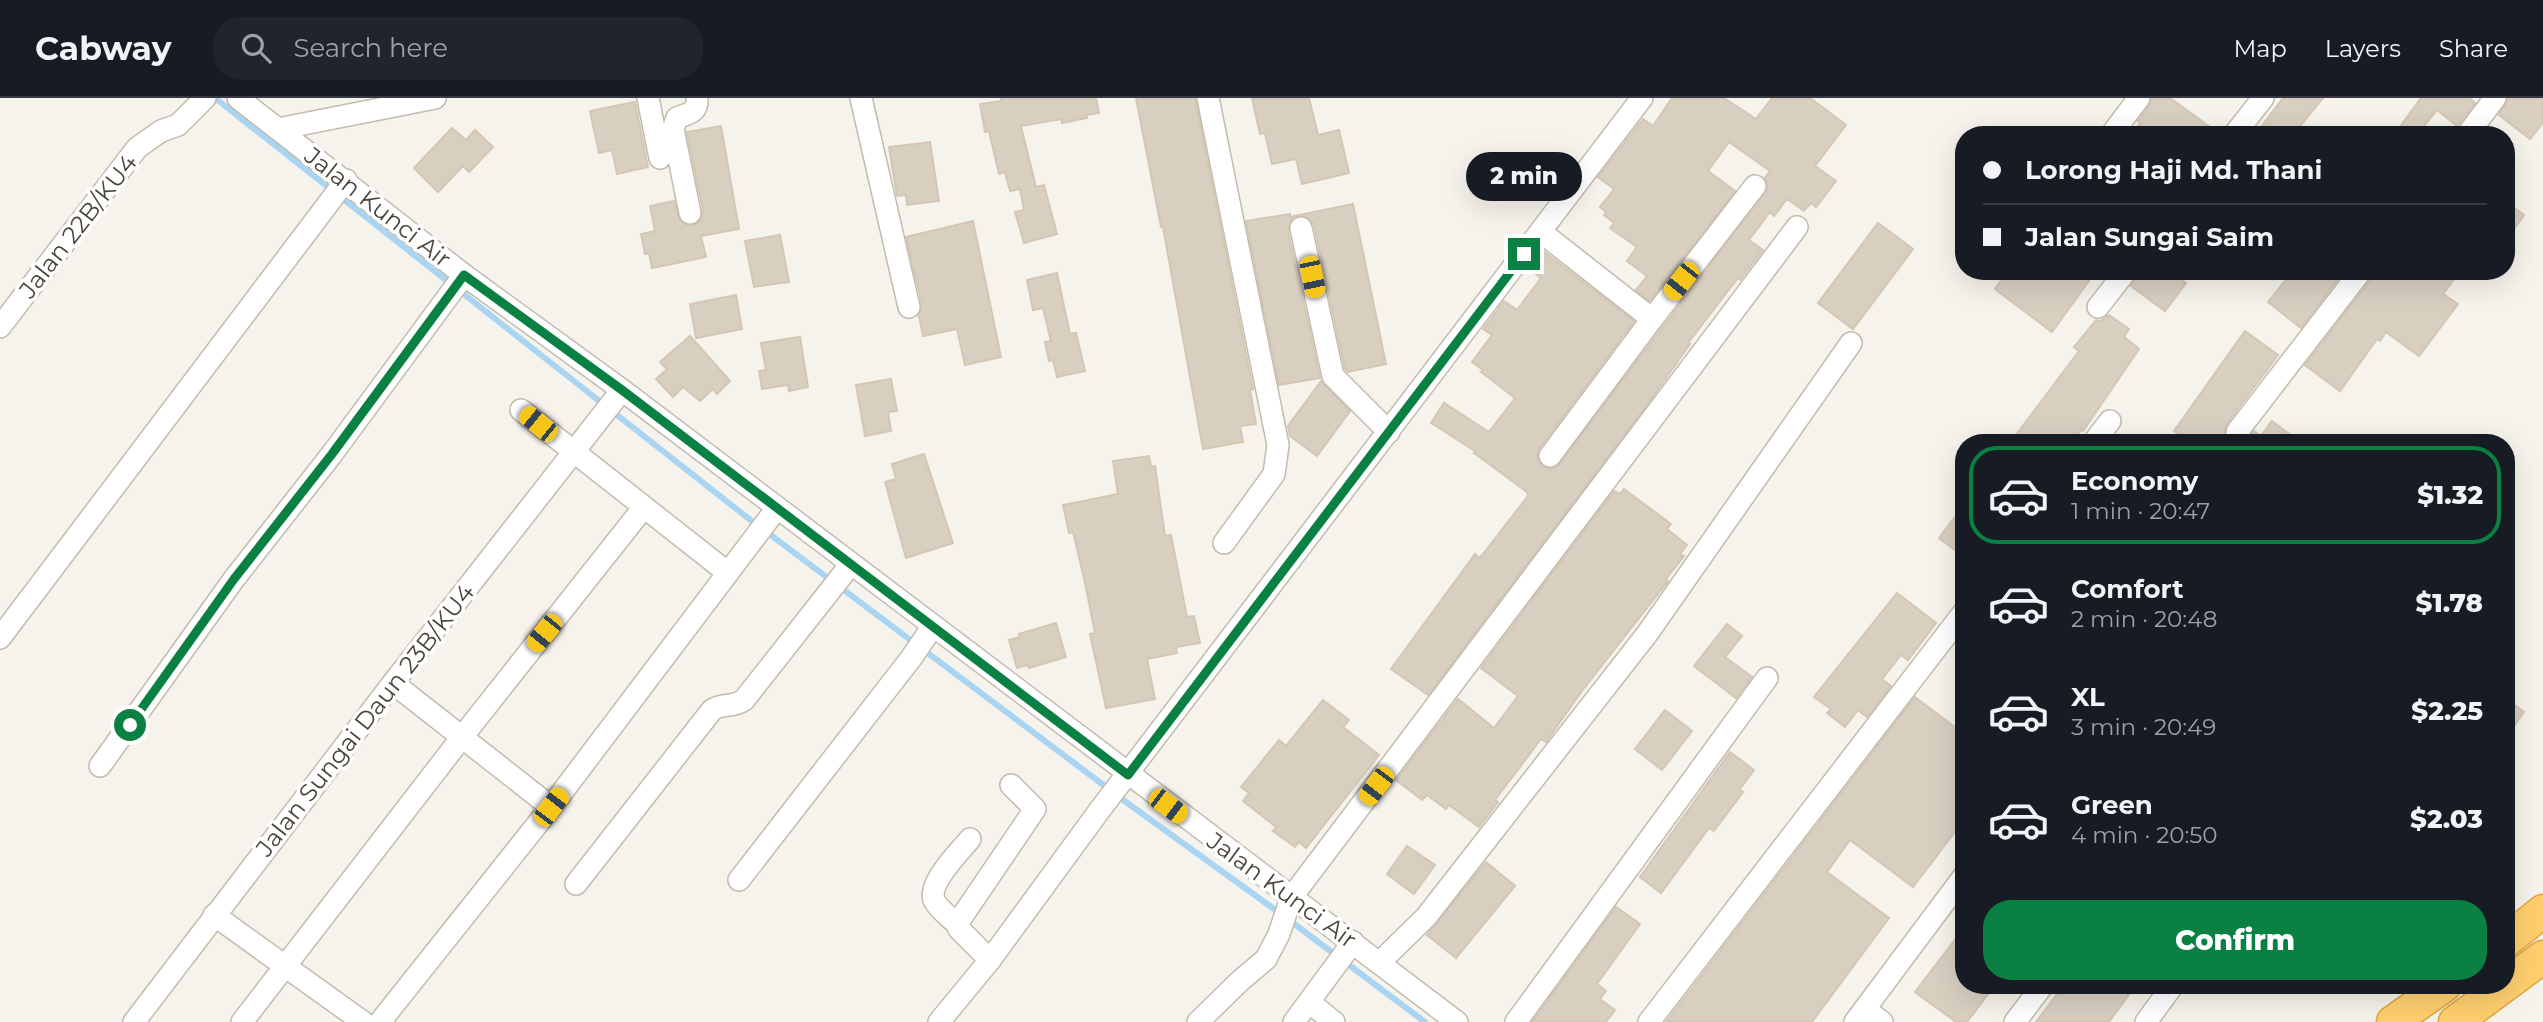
<!DOCTYPE html>
<html lang="en">
<head>
<meta charset="utf-8">
<style>
	body { margin:0; font-family:Montserrat,sans-serif; background:#20242c; color:#f1f3f6; height:100vh; display:flex; flex-direction:column; font-size:26px; white-space:nowrap }
	* { box-sizing:border-box; margin:0 }
	p { font-size:23px; color:#9ea1a6 }
	.icon { flex:none; width:38px; height:38px; fill:none; stroke:currentColor; stroke-width:2; stroke-linecap:round; stroke-linejoin:round }
	.map { position:relative; flex:1; overflow:hidden }
	.details { position:absolute; left:1955px; top:336px; width:560px; height:560px; display:flex; flex-direction:column; background:#171b24; border-radius:28px; box-shadow:0 7px 28px #0002 }
	.details>* { flex:none }
	.top-card { position:absolute; left:1955px; top:28px; width:560px; height:154px; border-radius:28px; box-shadow:0 7px 28px #0002; display:grid; align-content:center; height:154px; padding:0 28px; background:#171b24 }
	.end { position:absolute; width:32px; height:32px; margin:-16px; border:9px solid #0b8043; background:#fff; box-shadow:0 0 0 4px #fff }
	.from { border-radius:50% }
	.bubble { position:absolute; height:49px; border-radius:24px; background:#171b24; box-shadow:0 7px 28px #0002; font-size:23px; font-weight:800; line-height:49px; text-align:center }
	.car { position:absolute; width:21px; height:42px; margin:-21px -10px; border-radius:9px; box-shadow:0 0 5px 2px #0007; background:linear-gradient(#f5c518 24%,#345 0 40%,#f5c518 0 76%,#345 0 86%,#f5c518 0) }
	.top-card b { display:flex; align-items:center; gap:24px; height:66px; font-size:26px }
	.top-card b+b { border-top:2px solid #363941 }
	.top-card i { width:18px; height:18px; background:#f1f3f6 }
	ul { padding:12px 0 0; list-style:none }
	li { display:flex; align-items:center; gap:21px; height:98px; margin:0 14px 10px; padding:0 14px; border:4px solid transparent; border-radius:28px }
	li div { flex:1 }
	li b { display:block; font-size:26px }
	li em { font-style:normal; font-weight:800 }
	li.selected { border-color:#0b8043 }
	li>.icon { width:63px; height:63px; stroke-width:1.5 }
	.action { display:flex; gap:14px; margin-top:auto; padding:14px 28px }
	.action a { flex:1; height:80px; border-radius:28px; background:#0b8043; color:#fff; font-size:28px; font-weight:800; line-height:80px; text-align:center }
	header { display:flex; align-items:center; gap:42px; box-sizing:border-box; height:98px; padding:0 35px; background:#171b24; border-bottom:2px solid #363941 }
	header strong { font-size:33px }
	nav { display:flex; gap:38px; margin-inline-start:auto; font-size:24px }
	.search { width:490px; height:63px; background:#20242c; display:flex; align-items:center; gap:18px; box-sizing:border-box; padding:0 24px; border-radius:28px; color:#9ea1a6; font-size:26px }
	.map>svg:first-child { display:block }
</style>
</head>
<body>
<header>
<strong>Cabway</strong>
<div class="search"><svg class="icon" aria-label="search" viewBox="0 0 24 24"><circle cx="10" cy="10" r="6"/><path d="M15 15l6 6"/></svg>Search here</div>
<nav><a>Map</a><a>Layers</a><a>Share</a></nav>
</header>
<div class="map">
<svg width="2543" height="924" viewBox="0 0 2543 924">
	<rect width="100%" height="100%" fill="#f6f3ec"/>
	<g fill="none" stroke-linecap="round" stroke-linejoin="round">
		<g stroke="#a9d4f2" stroke-width="6">
			<polyline points="215,0 744,417 1126,704 1281,816"/>
			<polyline points="1289,822 1425,924"/>
		</g>
	</g>
	<g fill="#d8cfc1" stroke="#d3c7b4" stroke-width="2">
		<polygon points="1001,0 1096,0 1099,15 1086,17 1087,20 1062,25 1061,21 1021,28 1036,89 1044,87 1057,136 1024,145 1015,114 1024,112 1020,91 1010,93 1005,74 999,76 989,33 985,34 980,6 1001,3"/>
		<polygon points="1136,0 1195,0 1253,291 1250,292 1256,326 1240,328 1243,344 1203,351 1163,129 1161,129"/>
		<polygon points="1252,0 1309,0 1318,37 1339,32 1349,75 1302,86 1296,61 1272,66 1265,35 1260,36"/>
		<polygon points="1672,0 1724,0 1756,21 1772,0 1810,0 1846,27 1815,68 1836,83 1816,109 1811,105 1804,113 1787,101 1774,118 1770,114 1749,142 1763,152 1740,182 1738,180 1688,245 1690,246 1644,311 1428,597 1391,571 1475,456 1479,460 1483,456 1528,398 1527,394 1474,355 1475,353 1431,325 1444,305 1489,334 1515,300 1481,274 1483,272 1472,264 1492,237 1483,231 1504,203 1517,212 1541,180 1529,171 1543,153 1634,223 1539,351 1537,357 1542,368 1549,371 1556,370 1768,90 1765,80 1770,73 1729,44 1708,73 1735,93 1650,203 1636,192 1647,178 1627,163 1637,149 1610,130 1614,125 1604,117 1606,114 1600,109 1614,91 1598,79 1643,21 1653,28"/>
		<polygon points="2152,0 2170,0 2221,37 2131,37 2140,25 2138,23 2149,8"/>
		<polygon points="2283,0 2323,0 2293,37 2255,37"/>
		<polygon points="2421,0 2469,0 2475,5 2457,28 2437,12 2417,37 2394,37"/>
		<polygon points="2508,0 2543,0 2543,25 2530,41 2499,17"/>
		<polygon points="635,4 648,69 617,76 612,52 599,55 590,13"/>
		<polygon points="721,28 739,131 701,138 706,159 652,170 649,155 645,156 641,136 655,133 650,108 674,103 681,124 692,128 699,124 703,112 687,34"/>
		<polygon points="452,30 466,42 475,32 493,49 469,74 463,68 438,94 414,70"/>
		<polygon points="930,44 939,103 907,107 906,97 897,98 889,49"/>
		<polygon points="2506,104 2524,117 2506,142"/>
		<polygon points="1353,106 1386,266 1348,274 1345,271 1314,127 1310,121 1299,117 1292,121 1288,133 1320,280 1279,287 1246,123 1290,116 1290,119"/>
		<polygon points="973,123 1001,259 965,267 957,231 923,238 919,218 922,206 906,139"/>
		<polygon points="1878,125 1913,151 1853,231 1818,205"/>
		<polygon points="780,137 789,184 754,189 745,143"/>
		<polygon points="2008,173 2096,173 2052,234 1995,191"/>
		<polygon points="2139,173 2190,173 2183,183 2186,185 2165,213 2131,188"/>
		<polygon points="2293,173 2344,173 2301,230 2268,204"/>
		<polygon points="2374,173 2460,173 2443,196 2458,206 2419,258 2386,234 2380,243 2377,241 2340,293 2305,267 2371,181"/>
		<polygon points="1057,175 1070,236 1076,235 1085,273 1057,279 1053,262 1049,263 1045,244 1051,243 1043,210 1033,212 1027,182"/>
		<polygon points="736,197 742,231 696,240 690,206"/>
		<polygon points="2109,217 2129,231 2124,239 2139,251 2083,333 2081,332 2072,345 2010,345 2079,253 2074,249 2096,222 2100,223"/>
		<polygon points="2245,233 2278,257 2226,327 2225,338 2230,345 2191,345 2174,333"/>
		<polygon points="690,238 730,283 717,296 713,291 700,303 683,289 673,299 656,281 667,271 660,264"/>
		<polygon points="800,239 808,289 789,293 788,287 762,291 759,273 766,272 761,245"/>
		<polygon points="891,281 897,313 888,314 891,333 865,338 856,287"/>
		<polygon points="1321,283 1350,313 1317,358 1290,338 1288,328"/>
		<polygon points="2272,323 2301,345 2244,345 2254,333 2261,338"/>
		<polygon points="924,356 953,445 906,460 885,384 896,381 892,366"/>
		<polygon points="1149,358 1151,369 1155,368 1165,438 1171,437 1187,519 1194,518 1200,545 1176,549 1177,555 1147,561 1155,601 1106,610 1090,536 1095,535 1084,480 1073,434 1069,435 1063,407 1118,396 1113,363"/>
		<polygon points="1624,391 1671,426 1667,431 1687,447 1680,456 1684,458 1666,481 1668,483 1582,593 1546,644 1541,641 1495,702 1498,704 1479,729 1449,707 1446,711 1427,697 1422,702 1396,682 1458,601 1494,630 1518,598 1481,570 1614,393 1620,396"/>
		<polygon points="1964,407 1964,459 1939,440"/>
		<polygon points="1897,495 1936,525 1908,562 1901,557 1882,581 1891,588 1867,619 1858,612 1845,629 1827,615 1831,611 1814,599"/>
		<polygon points="1056,525 1066,559 1029,570 1028,567 1017,570 1009,542 1020,539 1019,536"/>
		<polygon points="1727,526 1742,538 1725,559 1752,579 1736,600 1694,568"/>
		<polygon points="1915,599 1964,636 1964,722 1913,789 1850,742 1827,774 1889,820 1812,924 1666,924"/>
		<polygon points="2506,601 2524,614 2506,639"/>
		<polygon points="1323,602 1349,622 1343,629 1379,657 1306,750 1299,744 1295,749 1273,733 1276,729 1243,703 1249,695 1241,689 1279,642 1286,648"/>
		<polygon points="1665,612 1692,633 1662,672 1635,651"/>
		<polygon points="1730,654 1754,672 1740,691 1743,694 1714,733 1709,730 1661,795 1640,779"/>
		<polygon points="1407,748 1435,767 1414,796 1387,776"/>
		<polygon points="1486,764 1515,788 1456,860 1427,837"/>
		<polygon points="1616,809 1640,826 1597,886 1606,893 1600,901 1615,912 1606,924 1532,924"/>
		<polygon points="1964,830 1964,887 1995,887 1967,924 1956,924 1915,894"/>
		<polygon points="2064,887 2136,887 2109,924 2036,924"/>
	</g>
	<g fill="none" stroke-linecap="round" stroke-linejoin="round">
		<defs>
			<g id="minor">
				<polyline points="238,0 464,177 622,292 1457,924"/>
				<polyline points="648,0 660,60"/>
				<polyline points="861,0 909,209"/>
				<polyline points="1208,0 1278,347 1274,376 1224,445"/>
				<polyline points="278,31 435,0"/>
				<polyline points="2111,37 2139,0"/>
				<polyline points="2234,37 2263,0"/>
				<polyline points="2467,37 2495,0"/>
				<path d="M690,115L673,31L677,20C689,15 698,15 697,0"/>
				<polyline points="1301,130 1333,278 1389,334"/>
				<polyline points="1541,134 1652,221 1550,358"/>
				<polyline points="2098,209 2126,173"/>
				<polyline points="1652,221 1755,88"/>
				<polyline points="0,229 137,50 161,33 178,27 205,0"/>
				<polyline points="521,312 728,475"/>
				<polyline points="2237,334 2361,173"/>
				<polyline points="2093,345 2110,323"/>
				<polyline points="0,540 346,82"/>
				<polyline points="393,585 551,709"/>
				<polyline points="100,668 234,481 332,356 464,177"/>
				<polyline points="739,782 912,559 933,528"/>
				<path d="M576,786L712,612C722,605 732,610 744,602L851,466"/>
				<polyline points="214,817 363,924"/>
				<path d="M957,826C950,819 938,811 934,802C928,785 959,754 970,741"/>
				<polyline points="990,862 959,831 957,826 1035,711 1011,687"/>
				<polyline points="1379,865 1426,819 1647,536 1851,245"/>
				<polyline points="1309,904 1334,924"/>
				<polyline points="1865,911 1882,924"/>
				<polyline points="134,924 393,585 622,292"/>
				<polyline points="242,924 462,639 644,409"/>
				<polyline points="380,924 551,709 777,410"/>
				<polyline points="939,924 990,862 1099,713 1642,0"/>
				<polyline points="1198,924 1241,882 1266,861 1279,836 1291,800 1797,129"/>
				<polyline points="1294,924 1353,844"/>
				<polyline points="1516,924 1767,580"/>
				<polyline points="1649,924 1964,514"/>
				<polyline points="1855,924 1964,778"/>
				<polyline points="2015,924 2043,887"/>
				<polyline points="2146,924 2173,887"/>
			</g>
			<g id="highway">
				<polyline points="2506,843 2543,813"/>
				<polyline points="2393,924 2445,887"/>
				<polyline points="2455,924 2543,859"/>
			</g>
		</defs>
		<use href="#minor" stroke="#c2bbae" stroke-width="24"/>
		<use href="#highway" stroke="#e0a43c" stroke-width="35"/>
		<use href="#minor" stroke="#fff" stroke-width="21"/>
		<use href="#highway" stroke="#ffcf6e" stroke-width="32"/>
	</g>
	<g fill="none" stroke-linecap="round" stroke-linejoin="round">
		<polyline stroke="#0b8043" stroke-width="9" points="130,627 234,481 332,356 464,177 622,292 1128,677 1524,156"/>
	</g>
	<g text-anchor="middle" dominant-baseline="central" stroke-width="7" stroke-linejoin="round" paint-order="stroke">
		<g font-size="24" fill="#4b4439" stroke="#fff">
			<text transform="translate(378 109) rotate(38)">Jalan Kunci Air</text>
			<text transform="translate(78 128) rotate(-52)">Jalan 22B/KU4</text>
			<text transform="translate(365 622) rotate(-52)">Jalan Sungai Daun 23B/KU4</text>
			<text transform="translate(1282 792) rotate(36)">Jalan Kunci Air</text>
		</g>
	</g>
</svg>
<i class="end from" style="left:130px;top:627px"></i>
<i class="end" style="left:1524px;top:156px"></i>
<div class="bubble" style="left:1466px;top:54px;width:116px">2 min</div>
<i class="car" style="left:1312px;top:179px;rotate:168deg"></i>
<i class="car" style="left:1681px;top:183px;rotate:218deg"></i>
<i class="car" style="left:538px;top:326px;rotate:309deg"></i>
<i class="car" style="left:544px;top:535px;rotate:219deg"></i>
<i class="car" style="left:1376px;top:688px;rotate:217deg"></i>
<i class="car" style="left:1168px;top:708px;rotate:127deg"></i>
<i class="car" style="left:551px;top:709px;rotate:37deg"></i>
<div class="top-card">
<b><i class="from"></i>Lorong Haji Md. Thani</b>
<b><i></i>Jalan Sungai Saim</b>
</div>
<section class="details">
<ul>
<li class="selected"><svg class="icon" aria-label="car" viewBox="0 0 24 24"><path d="M5 17H2v-5l4-1 3-4h7l3 4 3 1v5h-3M9 17h6M6 11h13"/><circle cx="7" cy="17" r="2"/><circle cx="17" cy="17" r="2"/></svg><div><b>Economy</b><p>1 min · 20:47</p></div><em>$1.32</em></li>
<li><svg class="icon" aria-label="car" viewBox="0 0 24 24"><path d="M5 17H2v-5l4-1 3-4h7l3 4 3 1v5h-3M9 17h6M6 11h13"/><circle cx="7" cy="17" r="2"/><circle cx="17" cy="17" r="2"/></svg><div><b>Comfort</b><p>2 min · 20:48</p></div><em>$1.78</em></li>
<li><svg class="icon" aria-label="car" viewBox="0 0 24 24"><path d="M5 17H2v-5l4-1 3-4h7l3 4 3 1v5h-3M9 17h6M6 11h13"/><circle cx="7" cy="17" r="2"/><circle cx="17" cy="17" r="2"/></svg><div><b>XL</b><p>3 min · 20:49</p></div><em>$2.25</em></li>
<li><svg class="icon" aria-label="car" viewBox="0 0 24 24"><path d="M5 17H2v-5l4-1 3-4h7l3 4 3 1v5h-3M9 17h6M6 11h13"/><circle cx="7" cy="17" r="2"/><circle cx="17" cy="17" r="2"/></svg><div><b>Green</b><p>4 min · 20:50</p></div><em>$2.03</em></li>
</ul>
<div class="action"><a>Confirm</a></div>
</section>
</div>
</body>
</html>
